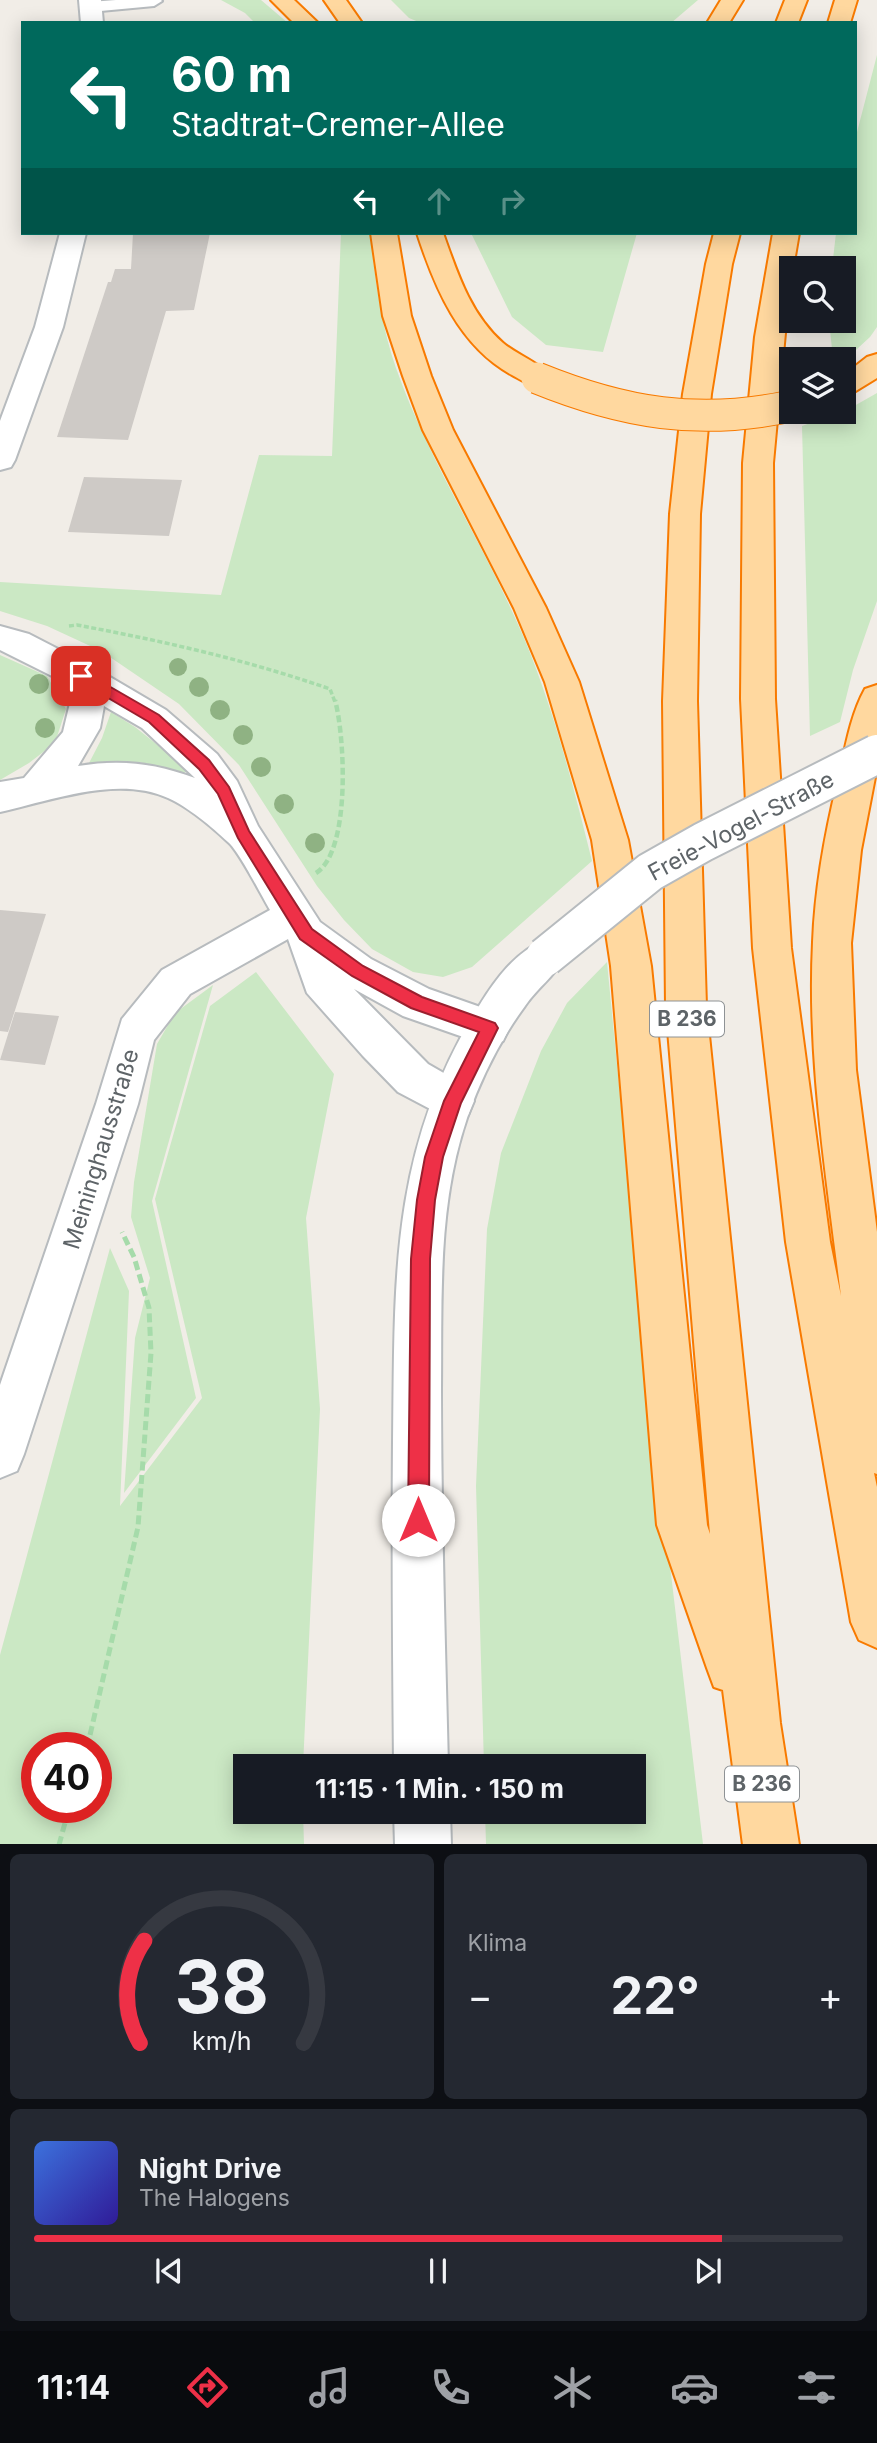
<!DOCTYPE html>
<html lang="de">
<meta charset="utf-8">
<style>
:root{--surface:#171b24;--page:#242831;--text:#f1f3f6;--muted:#9ea1a6;--line:#363941;--accent:#ee3047}
body{margin:0;font-family:Inter,sans-serif;background:var(--page);color:var(--text);height:100vh;display:flex;flex-direction:column;font-size:26px;white-space:nowrap}
*{box-sizing:border-box;margin:0}
p{font-size:23px;color:var(--muted)}
.icon{flex:none;width:38px;height:38px;fill:none;stroke:currentColor;stroke-width:2;stroke-linecap:round;stroke-linejoin:round}
.map{position:relative;height:1844px;overflow:hidden}
.drawer{display:flex;flex-direction:column;gap:10px;padding:10px;background:#0d0f14;flex:1}
.drawer>*{flex:none}
.guide{position:absolute;left:21px;top:21px;width:836px;height:214px;border-radius:0px;box-shadow:0 4px 18px #0003;background:#00695c;color:#fff;overflow:hidden}
.controls{position:absolute;left:779px;top:256px;display:grid;gap:14px}
.controls a{display:grid;place-items:center;width:77px;height:77px;border-radius:0px;background:var(--surface);box-shadow:0 4px 18px #0003;font-size:35px}
.speed{position:absolute;left:21px;top:1732px;display:flex;gap:14px;font-size:35px;font-weight:700;text-align:center}
.speed>*{display:grid;place-content:center;width:91px;height:91px;border-radius:50%;background:var(--surface);box-shadow:0 4px 18px #0003;line-height:1}
.speed .limit{border:10px solid #d22;background:#fff;color:#111}
.pin{position:absolute;display:grid;place-items:center;width:60px;height:60px;color:#fff;margin:-30px;border-radius:14px;box-shadow:0 4px 10px #0006}
.me{position:absolute;width:77px;margin:-38px;rotate:0deg;stroke-linejoin:round;filter:drop-shadow(0 0 5px #0008)}
.turn{display:flex;align-items:center;gap:24px;height:147px;padding:0 35px;font-size:32px}
.turn .icon{width:91px;height:91px;stroke-width:2.5}
.turn b{display:block;font-size:49px;line-height:60px}
.lanes{display:flex;align-items:center;height:66px;padding:0 35px;background:#0003;justify-content:center;gap:35px;direction:ltr}
.lanes .off{opacity:.35}
.big{font-size:52px;font-weight:700;line-height:1.1}
.drawer .tile{flex:1;display:flex;flex-direction:column;justify-content:center;gap:10px;min-width:0;padding:0 24px;border-radius:10px;background:var(--page)}
.drawer .dial{align-items:center;gap:0}
.dial svg{height:182px;overflow:visible;fill:none;stroke:var(--line);stroke-width:7;stroke-linecap:round;text-anchor:middle}
.dial text{fill:var(--text);stroke:none}
.song{display:flex;align-items:center;gap:21px}
.cover{width:84px;height:84px;border-radius:10px;background:linear-gradient(135deg,hsl(220 70% 55%),hsl(250 70% 35%))}
.played{height:7px;border-radius:4px;background:linear-gradient(90deg,var(--accent) 85%,var(--line) 85%)}
.keys{display:flex;justify-content:space-around;direction:ltr}
.heat{display:flex;justify-content:space-between;align-items:center;font-size:38px;direction:ltr}
.drawer .tiles{flex:1;display:grid;gap:10px;grid-template-columns:1fr 1fr}
.tile:last-child{grid-column:span 2}
.trip{position:absolute;left:233px;top:1754px;width:413px;height:70px;border-radius:0px;background:var(--surface);box-shadow:0 4px 18px #0003;font-weight:700;line-height:70px;text-align:center}
.tabs{display:flex;height:112px;justify-content:space-around;align-items:center;background:#090b0e;color:var(--muted)}
.tabs .icon{width:49px;height:49px}
.tabs .current{color:var(--accent)}
.tabs b{font-size:32px;color:var(--text)}
.map>svg:first-child{display:block}
.green{fill:#cbe8c4;fill-rule:evenodd}
.building{fill:#cecac6}
.lines{fill:none;stroke-linecap:round;stroke-linejoin:round}
.service-casing{stroke:#b7bbbe;stroke-width:4}
.minor-casing{stroke:#b7bbbe;stroke-width:4}
.tertiary-casing{stroke:#b7bbbe;stroke-width:4}
.trunk-casing{stroke:#f87a00;stroke-width:4}
.path-far2{stroke:#a6dbaa;stroke-width:3.5;stroke-dasharray:5 2.5;stroke-linecap:butt}
.path-far1{stroke:#a6dbaa;stroke-width:4.5;stroke-dasharray:7 3.5;stroke-linecap:butt}
.path{stroke:#a6dbaa;stroke-width:5;stroke-dasharray:9 4.5;stroke-linecap:butt}
.service{fill:#fff;fill-rule:evenodd}
.minor{fill:#fff;fill-rule:evenodd}
.tertiary{fill:#fff;fill-rule:evenodd}
.trunk{fill:#ffd89f;fill-rule:evenodd}
.tertiary-bridge-casing{stroke:#b7bbbe;stroke-width:42;stroke-linecap:butt}
.trunk-bridge-casing{stroke:#f87a00;stroke-width:33;stroke-linecap:butt}
.tertiary-bridge{stroke:#fff;stroke-width:38}
.trunk-bridge{stroke:#ffd89f;stroke-width:31}
.tree{fill:#8fb283}
.route{fill:#ee3047;stroke:#9b1f2e;stroke-width:2}
.labels{text-anchor:middle;stroke-width:5;stroke-linejoin:round;paint-order:stroke}
.shield{fill:#fff;stroke:#8e9295;stroke-width:2}
.shield-label{font-size:21px;font-weight:bold;fill:#5e6468}
.street-label{font-size:23px;fill:#5e6468;stroke:#fff}
</style>
<div class="map">
<svg width="877" height="1845" viewBox="0 0 877 1845">
<rect width="100%" height="100%" fill="#f1ede7"/>
<path class="green" d="M221 0H261L288 23H255L245 13Z
M391 0H698L671 23H421L409 18Z
M877 55V327L870 337 844 361 833 359 829 320H844V268H832L836 233H856V136Z
M341 233H370C375 279 381 325 396 368 429 462 485 546 524 638 554 710 573 785 592 861L472 967 443 977 413 972 372 949 344 920 317 886 239 765 179 704 101 651 47 626 0 611V582L221 595 259 455 332 456Z
M471 233H637L603 352 546 345 512 317Z
M877 393V601L853 670 840 722 810 736 802 426 847 410Z
M0 655 47 676 66 709 55 743 29 763 0 780Z
M111 712 135 727 189 770 184 773 139 762 88 765 102 738Z
M607 962 646 1363 703 1844H486L485 1811H634V1766H484L476 1486 487 1229 501 1153 541 1051 567 1003Z
M256 972 334 1074 306 1218 320 1409 303 1766H245V1811H303L304 1844H0V1655L110 1248 129 1291 120 1506 202 1398 155 1199 210 1006ZM96 1748V1808H37V1748Z
M213 985 152 1201 196 1398 124 1493 135 1338 150 1278 131 1217 134 1182 157 1044 175 1013Z"/>
<path class="building" d="M133 233H210L194 310 166 311 128 440 57 437 108 282H111L115 269H131Z
M84 477 182 480 169 536 68 532Z
M0 910 46 914 8 1032 0 1031Z
M15 1012 59 1016 45 1065 0 1060Z"/>
<g class="lines">
<defs>
<path id="service" d="M116 0H161L162 1 154 6 90 12 82 7 90 2Z"/>
<path id="minor" d="M79 0H101L103 23H81Z
M60 233H86L63 327 15 460 11 467 0 470V421L35 327Z
M0 626 29 634 93 667 166 710 217 754 237 781 258 826 320 922 371 959 429 989 503 1015 509 1028 503 1041 489 1046 403 1016 354 989 428 1064 468 1087 474 1101 468 1115 453 1121 398 1092 363 1056 307 993 288 939 190 994 154 1040 138 1104 24 1454 17 1471 0 1478V1385L96 1104 122 1019 162 970 270 910C261 895 239 851 228 842 212 827 188 807 168 798 117 775 50 801 0 812V782L24 778 63 732 70 703 66 683 0 650ZM104 706 142 728 195 778C155 763 120 759 78 766L100 728Z"/>
<path id="tertiary" d="M545 940 559 945 565 957C555 976 537 988 525 1006 500 1040 481 1078 467 1118 437 1206 442 1299 441 1390 441 1516 445 1641 448 1766H394C393 1658 392 1550 393 1442 395 1281 389 1149 479 1006 495 980 516 951 545 940Z
M394 1811H450L451 1845H395Z"/>
<path id="trunk" d="M271 0H294L318 23H294Z
M324 0H346L362 23H340Z
M721 0H743L729 23H707Z
M785 0H807L798 23H776Z
M835 0H857L850 23H828Z
M371 233H397L411 316 431 376 453 430 546 608 579 682 628 840 651 966 707 1525 710 1534 666 1006 663 701 670 514 683 394 706 264 714 233H740L732 264 711 394 700 514 697 701 706 1006 780 1723 799 1845H743L723 1690 714 1687 707 1668 657 1525 611 966 592 840 545 682 514 608 423 430 403 376 383 316Z
M417 233H443C457 272 470 314 503 343 517 355 541 363 551 378L547 384C532 388 525 382 512 375 459 346 435 288 417 233Z
M773 233H799L793 268H791L773 463 775 699 791 948 830 1242 841 1296C827 1179 807 1061 813 942 815 888 825 833 838 780 845 750 850 716 865 689L877 685V767L861 850 851 943 856 1070 877 1232V1474L874 1473 877 1487V1648L859 1640 851 1622 786 1242 753 948 741 699 743 463 755 337Z
M877 354V378L854 392 844 395V375L867 357Z"/>
</defs>
<use href="#service" class="service-casing"/>
<use href="#minor" class="minor-casing"/>
<use href="#tertiary" class="tertiary-casing"/>
<use href="#trunk" class="trunk-casing"/>
<path class="path-far2" d="M69 626 77 625C163 641 247 660 330 689L335 702"/>
<path class="path-far1" d="M316 873C351 851 345 737 335 700"/>
<path class="path" d="M87 1748 138 1527 151 1353 149 1308 134 1257 122 1232
M59 1845 69 1808"/>
<use href="#service" class="service"/>
<use href="#minor" class="minor"/>
<use href="#tertiary" class="tertiary"/>
<use href="#trunk" class="trunk"/>
<defs>
<path id="tertiary-bridge" d="M545 957 650 872 703 842 877 754"/>
<path id="trunk-bridge" d="M537 378C623 413 699 426 791 406"/>
</defs>
<use href="#tertiary-bridge" class="tertiary-bridge-casing"/>
<use href="#trunk-bridge" class="trunk-bridge-casing"/>
<use href="#tertiary-bridge" class="tertiary-bridge"/>
<use href="#trunk-bridge" class="trunk-bridge"/>
</g>
<g class="tree">
<circle cx="178" cy="667" r="9"/>
<circle cx="39" cy="684" r="10"/>
<circle cx="199" cy="687" r="10"/>
<circle cx="220" cy="710" r="10"/>
<circle cx="45" cy="728" r="10"/>
<circle cx="243" cy="735" r="10"/>
<circle cx="261" cy="767" r="10"/>
<circle cx="284" cy="804" r="10"/>
<circle cx="315" cy="843" r="10"/>
</g>
<path class="route" d="M81 670 159 715 209 760 229 787 249 831 312 929 363 966 422 997 495 1023 498 1028 461 1103 443 1157 435 1200 430 1259 429 1520 426 1528 418 1531 411 1528 408 1520 411 1259 417 1200 425 1157 444 1101 479 1032 411 1008 352 976 300 939 238 838 218 794 199 769 149 722 76 679 74 676Z"/>
<g class="labels">
<g class="shield">
<rect x="650" y="1001.5" width="74" height="35" rx="5"/>
<rect x="725" y="1766.5" width="74" height="35" rx="5"/>
</g>
<g class="shield-label">
<text x="687" y="1026">B 236</text>
<text x="762" y="1791">B 236</text>
</g>
<g class="street-label">
<text transform="translate(741 826) rotate(-28)" y="8">Freie-Vogel-Straße</text>
<text transform="translate(101 1149) rotate(-73)" y="8">Meininghausstraße</text>
</g>
</g>
</svg>
<div class="controls">
<a><svg class="icon" aria-label="search" viewBox="0 0 24 24"><circle cx="10" cy="10" r="6"/><path d="M15 15l6 6"/></svg></a>
<a><svg class="icon" aria-label="layers" viewBox="0 0 24 24"><path d="M12 4l9 5-9 5-9-5zM3 14l9 5 9-5"/></svg></a>
</div>
<div class="speed"><div class="limit">40</div></div>
<div class="pin" style="left:81px;top:676px;background:#d93025"><svg class="icon" aria-label="arrive" viewBox="0 0 24 24"><path d="M6 21V4h12l-3 4 3 4H6"/></svg></div>
<svg class="me" style="left:418px;top:1520px" viewBox="-20 -20 40 40"><circle r="19" fill="#fff"/><path d="M0-13L10 11 0 6-10 11z" fill="#ee3047"/></svg>
<div class="trip">11:15 · 1 Min. · 150 m</div>
<div class="guide">
<div class="turn"><svg class="icon" aria-label="left" viewBox="0 0 24 24"><path d="M17 20v-9H6M10 6l-5 5 5 5"/></svg><div><b>60 m</b>Stadtrat-Cremer-Allee</div></div>
<div class="lanes"><svg class="icon" aria-label="left" viewBox="0 0 24 24"><path d="M17 20v-9H6M10 6l-5 5 5 5"/></svg><svg class="icon off" aria-label="ahead" viewBox="0 0 24 24"><path d="M12 20V5M6 11l6-6 6 6"/></svg><svg class="icon off" aria-label="right" viewBox="0 0 24 24"><path d="M7 20v-9h11M14 6l5 5-5 5"/></svg></div>
</div>
</div>
<section class="drawer">
<div class="tiles">
<div class="tile dial"><svg viewBox="0 0 100 80">
<path d="M14 69A42 42 0 1 1 86 69"/>
<path d="M14 69A42 42 0 0 1 16 24" stroke="#ee3047"/>
<text x="50" y="56" font-size="32" font-weight="700">38</text>
<text x="50" y="72" font-size="11">km/h</text>
</svg></div>
<div class="tile"><p>Klima</p>
<div class="heat"><a>−</a><b class="big">22°</b><a>+</a></div>
</div>
<div class="tile">
<div class="song"><i class="cover"></i><div><b>Night Drive</b><p>The Halogens</p></div></div>
<div class="played"></div>
<div class="keys"><svg class="icon" aria-label="previous" viewBox="0 0 24 24"><path d="M18 5L8 12l10 7zM5 5v14"/></svg><svg class="icon" aria-label="pause" viewBox="0 0 24 24"><path d="M8 5v14M16 5v14"/></svg><svg class="icon" aria-label="next" viewBox="0 0 24 24"><path d="M6 5l10 7-10 7zM19 5v14"/></svg></div>
</div>
</div>
</section>
<nav class="tabs">
<b>11:14</b>
<svg class="icon current" aria-label="directions" viewBox="0 0 24 24"><path d="M12 3l9 9-9 9-9-9zM9 14v-3h6M13 9l2 2-2 2"/></svg>
<svg class="icon" aria-label="music" viewBox="0 0 24 24"><path d="M9 18V5l10-2v13"/><circle cx="6" cy="18" r="3"/><circle cx="16" cy="16" r="3"/></svg>
<svg class="icon" aria-label="phone" viewBox="0 0 24 24"><path d="M5 4h4l2 5-3 2q2 4 5 5l2-3 5 2v4C11 20 4 13 5 4z"/></svg>
<svg class="icon" aria-label="climate" viewBox="0 0 24 24"><path d="M12 3v18M4 7l16 10M4 17L20 7"/></svg>
<svg class="icon" aria-label="car" viewBox="0 0 24 24"><path d="M5 17H2v-5l4-1 3-4h7l3 4 3 1v5h-3M9 17h6M6 11h13"/><circle cx="7" cy="17" r="2"/><circle cx="17" cy="17" r="2"/></svg>
<svg class="icon" aria-label="filters" viewBox="0 0 24 24"><path d="M4 7h16M4 17h16"/><circle cx="9" cy="7" r="2"/><circle cx="15" cy="17" r="2"/></svg>
</nav>
